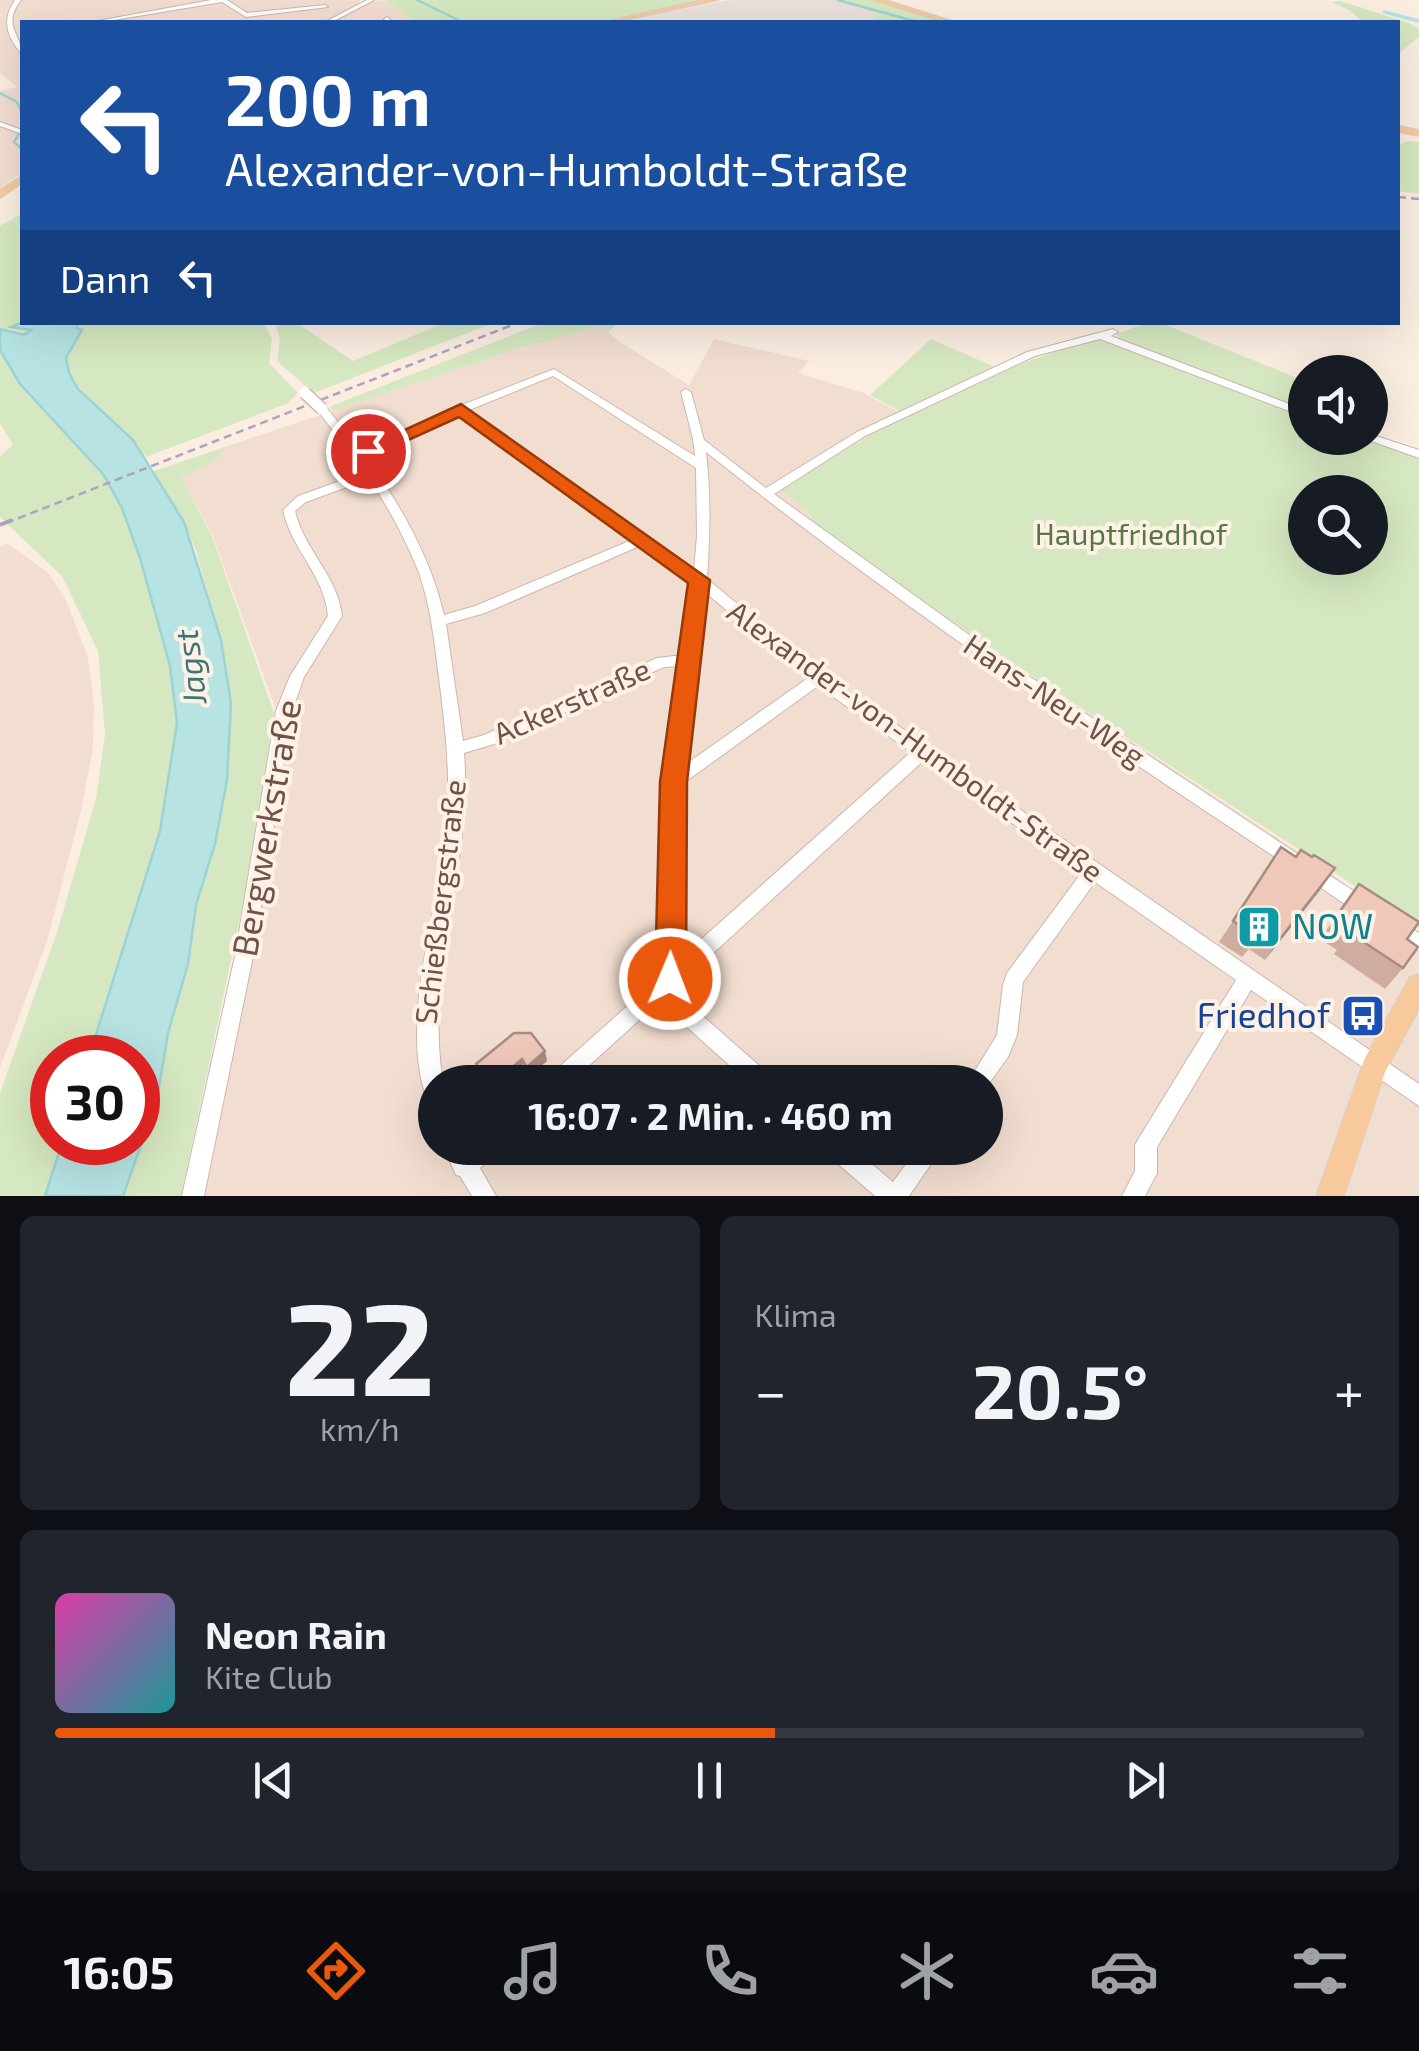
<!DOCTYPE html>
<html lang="de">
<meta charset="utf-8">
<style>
:root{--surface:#171b24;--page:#20242c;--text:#f1f3f6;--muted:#9ea1a6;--line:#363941;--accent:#ea580c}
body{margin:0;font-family:"Exo 2",sans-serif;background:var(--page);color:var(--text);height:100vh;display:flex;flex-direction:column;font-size:38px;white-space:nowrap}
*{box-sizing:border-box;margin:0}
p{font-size:32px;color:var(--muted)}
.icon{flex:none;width:55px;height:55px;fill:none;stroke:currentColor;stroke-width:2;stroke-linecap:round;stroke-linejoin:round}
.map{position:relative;height:1196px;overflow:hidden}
.drawer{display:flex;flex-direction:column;gap:20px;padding:20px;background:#0d0f14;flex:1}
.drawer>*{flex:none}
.top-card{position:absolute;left:20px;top:20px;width:1380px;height:305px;border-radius:0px;box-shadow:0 10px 40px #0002;background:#1a4fa0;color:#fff;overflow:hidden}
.buttons{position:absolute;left:1288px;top:355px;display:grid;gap:20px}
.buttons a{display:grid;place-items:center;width:100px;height:100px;border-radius:50%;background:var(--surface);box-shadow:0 10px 40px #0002;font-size:50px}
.speed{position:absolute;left:30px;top:1035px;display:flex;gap:20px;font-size:50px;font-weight:700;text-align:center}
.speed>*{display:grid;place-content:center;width:130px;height:130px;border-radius:50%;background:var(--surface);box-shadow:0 10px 40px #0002;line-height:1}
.speed .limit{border:15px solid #d22;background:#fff;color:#111}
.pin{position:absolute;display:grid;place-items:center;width:85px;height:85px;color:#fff;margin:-42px;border:5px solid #fff;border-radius:50%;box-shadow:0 2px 10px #0007}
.me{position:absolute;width:110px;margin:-55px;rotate:1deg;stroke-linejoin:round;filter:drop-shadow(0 0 8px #0008)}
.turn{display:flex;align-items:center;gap:35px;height:210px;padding:0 40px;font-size:45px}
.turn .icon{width:130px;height:130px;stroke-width:2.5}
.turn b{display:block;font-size:70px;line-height:85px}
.then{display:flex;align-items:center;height:95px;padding:0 40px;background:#0003;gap:20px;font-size:38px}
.big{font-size:75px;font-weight:700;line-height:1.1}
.drawer .widget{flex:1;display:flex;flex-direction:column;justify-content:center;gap:15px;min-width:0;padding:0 35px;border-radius:15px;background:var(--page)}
.drawer .dial{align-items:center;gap:0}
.dial b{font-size:130px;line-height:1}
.song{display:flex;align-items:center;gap:30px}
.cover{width:120px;height:120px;border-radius:15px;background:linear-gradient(135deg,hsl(320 70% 55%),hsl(180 70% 35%))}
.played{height:10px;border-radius:5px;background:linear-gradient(90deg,var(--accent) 55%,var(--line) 55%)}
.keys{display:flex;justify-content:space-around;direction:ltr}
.heat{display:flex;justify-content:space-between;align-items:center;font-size:55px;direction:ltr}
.drawer .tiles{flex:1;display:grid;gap:20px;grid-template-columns:1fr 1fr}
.widget:last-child{grid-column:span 2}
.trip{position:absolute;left:418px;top:1065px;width:585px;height:100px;border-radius:50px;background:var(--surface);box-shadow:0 10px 40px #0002;font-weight:700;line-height:100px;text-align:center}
.tab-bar{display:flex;height:160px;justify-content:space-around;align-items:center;background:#090b0e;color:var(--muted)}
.tab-bar .icon{width:70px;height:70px}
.tab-bar .active{color:var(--accent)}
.tab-bar b{font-size:45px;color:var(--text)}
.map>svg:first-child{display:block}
.residential{fill:#f2ded0;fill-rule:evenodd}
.industrial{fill:#eae1dc}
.green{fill:#d6e8c1;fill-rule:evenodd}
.water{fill:#b7e3e3;stroke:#9ed3d5;stroke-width:2.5}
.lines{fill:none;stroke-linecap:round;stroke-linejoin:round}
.stream{stroke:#9ed3d5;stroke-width:2.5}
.canal{fill:#b7e3e3;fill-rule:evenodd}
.minor-casing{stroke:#ceb6ac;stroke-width:2}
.major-casing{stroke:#d7cfcc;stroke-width:2}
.minor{fill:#fff;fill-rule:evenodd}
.major{fill:#f8ca9b;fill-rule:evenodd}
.rail-far1{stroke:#afa1c3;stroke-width:2.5;stroke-dasharray:8 5;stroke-linecap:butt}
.rail{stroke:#afa1c3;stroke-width:4;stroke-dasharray:16 10;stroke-linecap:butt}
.minor-bridge-casing{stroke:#ceb6ac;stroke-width:14;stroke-linecap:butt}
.minor-bridge{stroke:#fff;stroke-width:11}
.wall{fill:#ceaca0}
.shaded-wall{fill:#a78c82}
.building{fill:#efc8ba;stroke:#a78c82;stroke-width:2.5}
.route{fill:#ea580c;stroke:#983908;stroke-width:2.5}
.labels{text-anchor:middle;stroke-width:8;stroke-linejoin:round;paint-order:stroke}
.park-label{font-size:30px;fill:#587742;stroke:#fef2e7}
.street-label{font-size:30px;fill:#715249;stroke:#fef2e7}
.water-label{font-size:32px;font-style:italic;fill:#3e7576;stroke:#fef2e7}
.near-street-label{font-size:35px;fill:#715249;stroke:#fef2e7}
.near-culture-label{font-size:35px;fill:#0d838f;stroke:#fef2e7;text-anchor:start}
.near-transit-label{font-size:35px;fill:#164399;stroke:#fef2e7;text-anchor:end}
</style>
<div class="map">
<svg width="1419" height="1196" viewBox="0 0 1419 1196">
<rect width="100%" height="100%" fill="#fbeee1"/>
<path class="residential" d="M0 0H360L359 3 385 0 415 22H22V173L0 188V91L17 87 0 73Z
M601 326 620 342 689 385 714 339 809 361 798 373 864 393 906 416 808 520 1022 669 1335 876 1419 950V1196H196L277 713 214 539 182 477 214 462 228 446 511 351ZM435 1082H985V1148H435Z
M7 543 48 573 66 600 88 657 94 704 93 749 81 811 47 941 0 1068V547Z"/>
<path class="industrial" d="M729 0H837L917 22H616Z"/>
<path class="green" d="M385 0H707L595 22H415Z
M833 0H874L946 22 876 20 872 17 876 13Z
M1340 1 1409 23 1419 29V37L1398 54V22H1363L1351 11 1331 2Z
M1407 141 1419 142V194L1398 191V145Z
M22 214 23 322 14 327 33 330 24 335 0 329V226Z
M545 322 619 323 608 332 601 326 511 351 333 411 329 407Z
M78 323H264L272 339 269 363 298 393 288 403 146 457C134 442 122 429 108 416 83 390 46 369 82 333Z
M286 323H297L353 361 444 323H493L314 393 277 361 280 338 276 326Z
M1146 323H1161L1305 381V405L1300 410 1120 340 1117 334Z
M1100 338 1305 415V438H1368L1419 455V928L1022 669 807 520 812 516 781 489C880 426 987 369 1100 338ZM1305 492H1370V558H1305Z
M931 339 997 368 901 412 870 395Z
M0 350 29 396 103 474 122 508 140 558 170 666 177 723 160 831 89 1057 52 1058V1142L62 1143 45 1196H0V1093L57 932 96 799 105 734 98 651 62 576 0 517V456L13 445 0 423Z
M228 446 214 462 182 477 213 539 274 713 250 870 181 1196H123L157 1100 168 1033 188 964 196 905 215 844 227 780 231 703 221 640 195 548 184 522 151 472Z"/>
<path class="water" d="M23 322 78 323 77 328 82 330 66 358 69 373 78 389 133 440 184 522 221 640 231 703 227 780 215 844 196 905 188 964 168 1033 157 1100 123 1196H45L62 1143 138 1142V1058L89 1057 160 831 177 723 170 666 140 558 122 508 103 474 20 384 0 350V329L24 335 31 330 11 327Z"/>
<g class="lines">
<path class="stream" d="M417 0 462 22
M838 0 918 22
M0 93 17 102 22 113
M22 129 14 142 22 149"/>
<path class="canal" d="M1384 10 1419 19V23L1382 13Z"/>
<defs>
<path id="minor" d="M15 0H21C2 26 20 31 22 54 7 38 1 20 15 0Z
M211 0H227L247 13 325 5 328 7 246 17 222 2 102 22H92Z
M367 0H374L332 22H325Z
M387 17 393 22H387L384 19Z
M0 122 22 130V134L0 126Z
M1113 329 1118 332 1111 336 1305 410V417L1100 339 1035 356 865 436 774 494 997 655 1299 855 1302 860 1299 865 1293 867 1287 865C1088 734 892 600 706 452 711 494 710 536 707 579L823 674 1419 1084V1106L1251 990 1157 1147V1173L1145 1196H1122L1135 1171V1145L1139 1138 1236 980 1095 882 1023 982 1017 1035 1008 1057 985 1089V1082H968L997 1035 1003 985 1007 973 1082 872 923 761 673 990 770 1075 773 1082H748L659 1002 571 1082H547L550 1075 661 976 663 805 670 732 681 666 664 667 494 744 464 753C473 865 424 971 443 1082H435V1104L428 1101C400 1034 433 922 444 852 453 791 446 731 438 670 434 637 430 605 419 573 406 540 389 508 369 479L306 502 295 511C304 550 338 576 342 616L304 677 292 711 253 956 204 1196H182L235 956 276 711 290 676 328 616C325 576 291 549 283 510L298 496 365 472 318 411V407H326L362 452 457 407 554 369 695 456 693 439 681 392 686 389 691 392 704 440 766 488 857 432 1027 352ZM553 376 696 468 697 536 694 570 469 410ZM460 414 634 539 475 606 444 615C431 558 401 506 367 458ZM642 545 693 582 683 655 657 658 484 735 463 741 446 624 485 613ZM706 593 808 678 682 767ZM818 686 911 752 679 959 681 785Z
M1370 434 1419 450V458L1366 439 1365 438H1370Z
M1311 864 1370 901 1373 907 1370 913 1364 915 1358 913 1305 877 1302 872 1305 867Z
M1394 919 1419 933V951L1388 933 1385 927 1388 921Z
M444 1148H496L494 1156 480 1168 496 1196H472L460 1176 456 1175Z
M826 1148H853L893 1182 918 1148H942L909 1196H875L829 1156Z"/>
<path id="major" d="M703 0H718L615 22H602Z
M873 0H885L955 22H945Z
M1398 126 1419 130V136L1398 132Z
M22 176V183L0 198V190Z
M1419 974V1009L1385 1072 1344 1196H1316L1365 1058 1410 977Z"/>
</defs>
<use href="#minor" class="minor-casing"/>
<use href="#major" class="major-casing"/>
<use href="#minor" class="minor"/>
<use href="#major" class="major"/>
<path class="rail-far1" d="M1398 197 1419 199
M6 523 520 322"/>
<path class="rail" d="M0 525 12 520"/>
<defs>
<path id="minor-bridge" d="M305 393 322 409"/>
</defs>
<use href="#minor-bridge" class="minor-bridge-casing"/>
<use href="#minor-bridge" class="minor-bridge"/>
</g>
<path class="wall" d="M1359 884 1407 939 1403 968 1385 989 1334 954 1337 950 1320 939Z
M1320 890 1265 960 1249 949 1242 957 1219 942 1233 921Z
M545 1051 547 1061 530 1076 524 1069 508 1082H486L480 1074 476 1064Z"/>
<path class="shaded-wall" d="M1335 868 1320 890 1265 960 1280 939Z
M545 1051 547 1061 530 1076 527 1067Z
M522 1059 524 1069 508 1082H494Z"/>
<path class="building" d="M1281 847 1296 857 1301 850 1312 857 1314 855 1335 868 1280 939 1263 927 1256 936 1233 921Z
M1359 884 1419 922 1407 939 1418 947 1403 968 1350 933 1353 929 1336 917Z
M514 1033H531L545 1051 527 1067 522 1059 494 1082H489L476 1064Z"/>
<path class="route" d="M461 404 710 580 687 782 686 979 682 990 670 994 659 990 655 979 660 782 688 583 459 417 375 455 368 457 359 451Z"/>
<defs>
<symbol id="building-square" viewBox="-11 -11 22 22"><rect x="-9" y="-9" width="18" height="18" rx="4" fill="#0f9aa8" stroke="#fef2e7"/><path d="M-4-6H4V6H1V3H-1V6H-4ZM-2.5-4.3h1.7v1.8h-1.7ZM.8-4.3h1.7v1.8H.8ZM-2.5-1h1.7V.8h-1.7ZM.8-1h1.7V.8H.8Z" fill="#fff"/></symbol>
<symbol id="bus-square" viewBox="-11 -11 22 22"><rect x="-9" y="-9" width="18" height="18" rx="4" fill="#1a4fb4" stroke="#fef2e7"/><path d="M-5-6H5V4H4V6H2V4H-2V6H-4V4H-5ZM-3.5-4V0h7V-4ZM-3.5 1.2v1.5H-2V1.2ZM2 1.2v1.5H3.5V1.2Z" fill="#fff"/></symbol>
</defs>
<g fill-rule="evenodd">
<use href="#building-square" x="1234" y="902" width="50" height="50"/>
<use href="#bus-square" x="1338" y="991" width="50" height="50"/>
</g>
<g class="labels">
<g class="park-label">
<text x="1131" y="545">Hauptfriedhof</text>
</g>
<g class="street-label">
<text transform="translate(1054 701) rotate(34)" y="10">Hans-Neu-Weg</text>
<text transform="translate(572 702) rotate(-24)" y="10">Ackerstraße</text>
<text transform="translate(915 742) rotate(36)" y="10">Alexander-von-Humboldt-Straße</text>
<text transform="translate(441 902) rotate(-83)" y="10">Schießbergstraße</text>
</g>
<g class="water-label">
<text transform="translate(191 667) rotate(-97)" y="11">Jagst</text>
</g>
<g class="near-street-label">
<text transform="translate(267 828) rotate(-80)" y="12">Bergwerkstraße</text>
</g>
<g class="near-culture-label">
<text x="1292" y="939">NOW</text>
</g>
<g class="near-transit-label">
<text x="1330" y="1028">Friedhof</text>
</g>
</g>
</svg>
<div class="buttons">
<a><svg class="icon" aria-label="sound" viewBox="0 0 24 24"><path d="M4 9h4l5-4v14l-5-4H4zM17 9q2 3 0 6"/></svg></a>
<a><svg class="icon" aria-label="search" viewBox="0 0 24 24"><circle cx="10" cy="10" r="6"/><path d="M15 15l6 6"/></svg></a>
</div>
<div class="speed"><div class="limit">30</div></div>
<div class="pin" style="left:368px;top:451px;background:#d93025"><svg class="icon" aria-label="arrive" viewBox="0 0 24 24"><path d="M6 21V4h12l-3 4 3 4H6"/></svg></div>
<svg class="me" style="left:670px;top:979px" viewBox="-20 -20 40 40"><circle r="17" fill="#ea580c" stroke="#fff" stroke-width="3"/><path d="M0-11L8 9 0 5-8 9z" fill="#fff"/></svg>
<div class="trip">16:07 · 2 Min. · 460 m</div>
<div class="top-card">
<div class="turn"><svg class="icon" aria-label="left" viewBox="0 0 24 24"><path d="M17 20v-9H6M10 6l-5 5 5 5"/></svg><div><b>200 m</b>Alexander-von-Humboldt-Straße</div></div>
<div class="then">Dann<svg class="icon" aria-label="left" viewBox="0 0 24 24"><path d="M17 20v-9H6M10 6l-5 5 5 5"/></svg></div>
</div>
</div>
<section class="drawer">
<div class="tiles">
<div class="widget dial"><b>22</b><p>km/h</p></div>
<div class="widget"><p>Klima</p>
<div class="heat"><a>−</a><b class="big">20.5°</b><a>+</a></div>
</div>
<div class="widget">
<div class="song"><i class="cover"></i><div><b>Neon Rain</b><p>Kite Club</p></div></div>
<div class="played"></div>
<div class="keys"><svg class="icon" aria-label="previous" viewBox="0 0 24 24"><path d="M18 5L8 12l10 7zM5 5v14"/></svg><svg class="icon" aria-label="pause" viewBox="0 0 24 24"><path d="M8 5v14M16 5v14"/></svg><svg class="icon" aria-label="next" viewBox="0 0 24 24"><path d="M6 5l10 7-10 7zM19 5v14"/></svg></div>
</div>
</div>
</section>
<nav class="tab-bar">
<b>16:05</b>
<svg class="icon active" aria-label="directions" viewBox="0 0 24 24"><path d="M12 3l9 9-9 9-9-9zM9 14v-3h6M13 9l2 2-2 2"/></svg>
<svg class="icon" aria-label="music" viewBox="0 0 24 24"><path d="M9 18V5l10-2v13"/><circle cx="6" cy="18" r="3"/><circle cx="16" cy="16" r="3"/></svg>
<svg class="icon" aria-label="phone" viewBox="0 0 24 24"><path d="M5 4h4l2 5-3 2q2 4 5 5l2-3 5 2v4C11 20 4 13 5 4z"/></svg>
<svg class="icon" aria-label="climate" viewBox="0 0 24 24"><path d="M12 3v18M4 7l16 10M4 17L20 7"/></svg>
<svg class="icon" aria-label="car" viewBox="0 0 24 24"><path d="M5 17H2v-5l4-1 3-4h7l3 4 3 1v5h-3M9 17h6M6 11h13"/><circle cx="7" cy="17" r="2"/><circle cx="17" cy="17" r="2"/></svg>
<svg class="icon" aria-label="filters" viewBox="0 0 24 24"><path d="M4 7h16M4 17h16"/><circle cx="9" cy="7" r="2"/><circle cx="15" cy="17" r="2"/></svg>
</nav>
